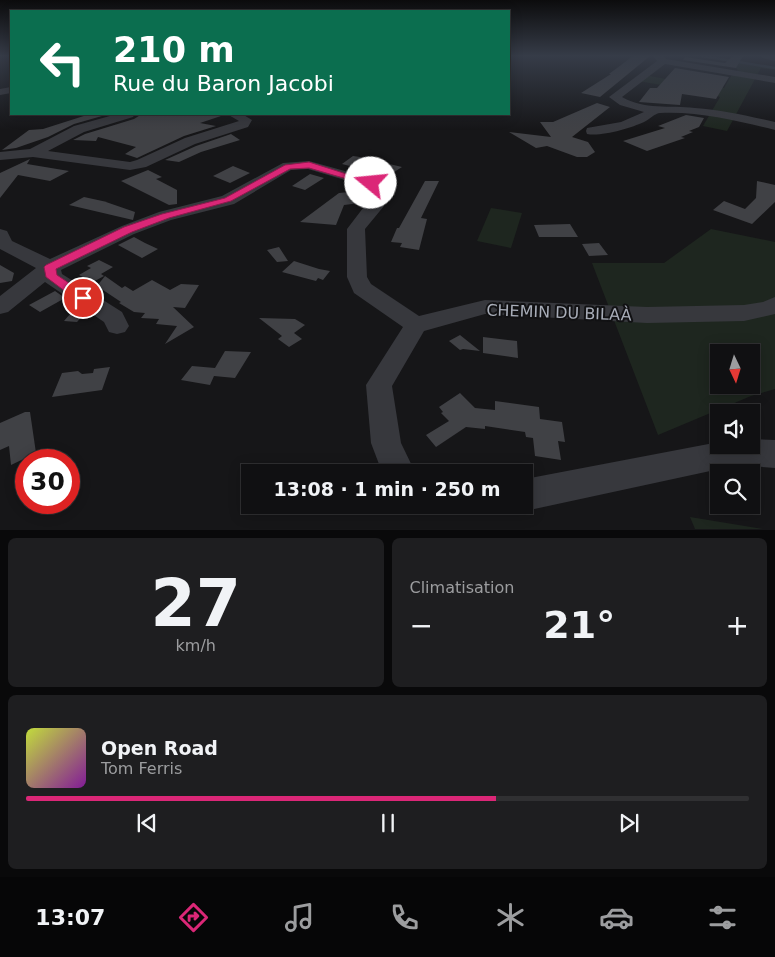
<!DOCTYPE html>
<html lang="fr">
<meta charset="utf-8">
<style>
:root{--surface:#101012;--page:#1e1e20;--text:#f1f3f6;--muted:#9c9d9f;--line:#303032;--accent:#db2777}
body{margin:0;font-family:"DejaVu Sans",sans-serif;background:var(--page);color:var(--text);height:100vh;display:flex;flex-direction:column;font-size:19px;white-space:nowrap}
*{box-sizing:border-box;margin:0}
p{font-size:16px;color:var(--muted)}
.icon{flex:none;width:28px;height:28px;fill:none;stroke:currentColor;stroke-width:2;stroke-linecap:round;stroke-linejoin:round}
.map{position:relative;height:530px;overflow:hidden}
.sheet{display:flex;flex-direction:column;gap:8px;padding:8px;background:#09090a;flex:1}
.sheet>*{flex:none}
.banner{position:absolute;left:10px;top:10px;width:500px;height:105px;border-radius:0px;box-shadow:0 2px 12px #0003,0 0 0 1px var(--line);background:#0b6e4f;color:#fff;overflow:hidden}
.needle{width:32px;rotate:176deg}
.tools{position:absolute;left:710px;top:344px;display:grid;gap:10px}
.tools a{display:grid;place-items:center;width:50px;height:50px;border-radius:0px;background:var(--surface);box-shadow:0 2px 12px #0003,0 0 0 1px var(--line);font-size:25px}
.speed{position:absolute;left:15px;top:449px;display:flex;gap:10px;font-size:25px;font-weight:700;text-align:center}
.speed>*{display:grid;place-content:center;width:65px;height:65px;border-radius:50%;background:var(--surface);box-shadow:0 2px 12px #0003,0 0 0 1px var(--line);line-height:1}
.speed .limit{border:8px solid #d22;background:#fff;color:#111}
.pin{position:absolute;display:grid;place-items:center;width:42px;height:42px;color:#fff;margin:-21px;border:2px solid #fff;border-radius:50%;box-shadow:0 1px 5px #0007}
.me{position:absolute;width:55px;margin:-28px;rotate:287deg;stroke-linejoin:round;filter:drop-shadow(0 0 4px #0008)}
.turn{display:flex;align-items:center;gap:18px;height:105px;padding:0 20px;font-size:22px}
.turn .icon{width:65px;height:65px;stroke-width:2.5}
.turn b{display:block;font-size:35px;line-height:42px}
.big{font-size:38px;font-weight:800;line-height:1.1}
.sheet .card{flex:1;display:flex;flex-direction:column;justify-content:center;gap:8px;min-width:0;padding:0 18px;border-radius:8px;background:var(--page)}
.sheet .dial{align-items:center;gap:0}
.dial b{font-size:65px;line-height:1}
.song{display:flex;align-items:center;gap:15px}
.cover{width:60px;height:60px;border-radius:8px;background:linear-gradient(135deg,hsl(70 70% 55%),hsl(290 70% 35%))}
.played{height:5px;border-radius:2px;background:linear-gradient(90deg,var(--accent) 65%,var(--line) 65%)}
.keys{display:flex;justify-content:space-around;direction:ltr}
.heat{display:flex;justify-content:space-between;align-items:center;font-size:28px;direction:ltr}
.sheet .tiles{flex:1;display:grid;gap:8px;grid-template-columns:1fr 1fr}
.card:last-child{grid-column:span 2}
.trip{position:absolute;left:241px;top:464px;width:292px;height:50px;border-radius:0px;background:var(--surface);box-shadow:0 2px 12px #0003,0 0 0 1px var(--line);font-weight:800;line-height:50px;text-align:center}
.menu{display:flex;height:80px;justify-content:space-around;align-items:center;background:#060607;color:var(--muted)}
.menu .icon{width:35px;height:35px}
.menu .active{color:var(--accent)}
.menu b{font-size:22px;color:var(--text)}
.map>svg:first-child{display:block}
.green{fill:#1e261f;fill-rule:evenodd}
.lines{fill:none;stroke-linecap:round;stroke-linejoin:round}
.stream{stroke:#2c353c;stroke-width:2.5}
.building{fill:#404145}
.minor{fill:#37383d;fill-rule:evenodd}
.route{fill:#db2777;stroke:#8e194d}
.labels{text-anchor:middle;stroke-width:4;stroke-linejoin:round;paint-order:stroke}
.street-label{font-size:16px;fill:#a8adb8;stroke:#111113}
</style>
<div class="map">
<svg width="775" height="530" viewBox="0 0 775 530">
<rect width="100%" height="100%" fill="#161618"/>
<path class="green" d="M693 56 775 68V70L761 68 727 131 703 126 720 97 713 94 638 81 645 75 713 88H724L733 73 738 70 736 68 738 63Z
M491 208 522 213 511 248 477 241Z
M711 229 775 242V389L751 396 658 435 592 263H664ZM719 352H751V385H719Z
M690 517 763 529H764H695Z"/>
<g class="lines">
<path class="stream" d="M702 56 775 68"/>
</g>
<path class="building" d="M633 56H650L600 97 581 93 611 74H609Z
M733 56H743L736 68 683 60 685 57 725 63Z
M675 68 729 77 716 99 682 94 680 105 639 102 650 88H657Z
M597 103 610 107 572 137 588 142 595 152 587 157H577L547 146 536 148 509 132 551 137 540 122H553Z
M90 114H109L74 124 48 137 16 148 2 150 29 130 43 129Z
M142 114H221V116L200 123 216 126 184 136 137 158 125 154 136 147 98 137 96 141 73 140 85 134 134 119Z
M686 115 704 118 699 127 689 131 693 132 681 137 685 138 647 151 623 141 665 128 658 126Z
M231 134 240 140 201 152 179 162 165 160 196 146Z
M353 156 360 157 402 167 388 176 342 164Z
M30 159 27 164 69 171 50 181 18 175 0 198V173Z
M233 166 250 173 230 183 213 176Z
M148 170 162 177 156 179 177 190V204L169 205 121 181Z
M310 174 324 178 305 190 292 186Z
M425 181H439L421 218 427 219 419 250 400 247 402 243 391 242 397 228H399Z
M757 181 775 185V202L752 224 713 210 724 201 745 209 756 198Z
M349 192 357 193 360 203 344 205 336 225 300 222 339 193Z
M84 197 107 202H106L135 212 133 220 69 205Z
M570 224 578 237H539L534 225Z
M134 237 145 243 158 249 142 258 118 245Z
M599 243 608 255 589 256 582 244Z
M279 247 288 261 277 262 267 250Z
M99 260 113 267 101 274 104 276 93 282 79 275 91 268 87 266Z
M294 261 319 269 330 271 323 280 318 278 316 281 282 272Z
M0 265 14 273 12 281 0 283Z
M105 276 122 288 125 286 133 291 152 280 170 290 181 284 199 285 185 308 173 307 194 327 165 344 177 326 156 324 159 319 141 318 145 313 134 312 119 303 121 302 97 286Z
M55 291 65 298 40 312 29 305Z
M77 306 86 312 77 322 64 321Z
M259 318 295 319 305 325 294 333 302 339 289 347 278 339 282 336Z
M460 335 480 351 463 349 460 350 449 341Z
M483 337 517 341 518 358 483 353Z
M225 351 251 352 235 378 214 376 210 385 181 380 192 366 215 368Z
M110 367 102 390 52 397 62 373 78 371 82 374 93 373 94 369Z
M460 393 475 408 495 410V401L539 407 540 419 562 422 565 442 558 441 561 460 535 456 533 438 526 437 525 432 485 426V429L466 427 436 447 426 435 449 421 441 413 443 412 439 407Z
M25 412H30L36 453 11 465 9 446 0 450V423Z"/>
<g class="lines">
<path class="minor" d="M653 56H663L666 59 775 77V83L665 64 622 97C644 110 670 105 695 108 722 110 748 116 775 122V130C738 121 699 111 660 113 655 113 649 120 644 122 631 128 601 137 587 134L586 131 587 128 621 122 644 112 620 105 609 97 657 61Z
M762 56H775V61L763 58Z
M11 87V93L0 95V89Z
M117 114H135L133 117 84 132 48 151 130 162 137 160 185 138 239 121 227 114H242L252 120 248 127 195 144 146 167 130 170 33 157 0 160V152L30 149 74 126Z
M309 161 377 180 383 184 389 195 384 206 365 229 367 277 371 284 419 316 485 300 647 307 744 305 763 302 775 297V314L744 321 647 323 485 314 424 331 392 386 401 443 415 472H382L371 443 366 385 403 327 354 293 347 277V229L373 195 370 190 365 186 308 169 291 170 234 204 171 220 134 234 61 270 62 274 122 312 129 326 125 332 117 334 109 332 104 322 45 282 8 312 0 314V296L36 268 0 249V229L7 231 12 241 50 259 122 226 159 212 222 196 283 163Z
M751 439 775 440V468L738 465 525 511 513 505H525V479L719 442V445H751Z"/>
</g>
<linearGradient id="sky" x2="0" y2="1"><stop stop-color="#0c0c0d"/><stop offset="0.43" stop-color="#363c48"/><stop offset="1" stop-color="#363c48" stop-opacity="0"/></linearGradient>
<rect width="775" height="130" fill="url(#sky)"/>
<path class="route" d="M309 162 375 183 371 186 309 168 290 169 231 201 169 218 132 232 56 269 57 275 87 295 89 298 87 301H78L46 277 44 267 46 265 124 227 162 214 225 198 285 165Z"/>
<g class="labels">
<g class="street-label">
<text transform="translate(559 312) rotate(2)" y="6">CHEMIN DU BILAÀ</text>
</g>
</g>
</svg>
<div class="tools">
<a><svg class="needle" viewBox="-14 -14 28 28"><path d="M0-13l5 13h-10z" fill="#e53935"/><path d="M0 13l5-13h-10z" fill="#9c9d9f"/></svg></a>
<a><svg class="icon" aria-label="sound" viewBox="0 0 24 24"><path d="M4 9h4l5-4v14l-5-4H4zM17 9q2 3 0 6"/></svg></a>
<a><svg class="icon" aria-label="search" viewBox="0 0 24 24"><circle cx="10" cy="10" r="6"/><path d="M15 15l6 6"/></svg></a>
</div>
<div class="speed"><div class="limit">30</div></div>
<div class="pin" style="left:83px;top:298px;background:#d93025"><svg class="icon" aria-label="arrive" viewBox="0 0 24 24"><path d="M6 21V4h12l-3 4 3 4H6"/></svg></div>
<svg class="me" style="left:371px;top:183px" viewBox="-20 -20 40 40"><circle r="19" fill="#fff"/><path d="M0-13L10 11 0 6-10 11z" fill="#db2777"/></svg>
<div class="trip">13:08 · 1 min · 250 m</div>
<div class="banner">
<div class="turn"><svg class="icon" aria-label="left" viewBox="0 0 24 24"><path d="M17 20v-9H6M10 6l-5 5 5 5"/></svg><div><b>210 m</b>Rue du Baron Jacobi</div></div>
</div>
</div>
<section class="sheet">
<div class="tiles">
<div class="card dial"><b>27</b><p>km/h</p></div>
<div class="card"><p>Climatisation</p>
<div class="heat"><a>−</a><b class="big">21°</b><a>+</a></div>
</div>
<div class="card">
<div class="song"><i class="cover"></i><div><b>Open Road</b><p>Tom Ferris</p></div></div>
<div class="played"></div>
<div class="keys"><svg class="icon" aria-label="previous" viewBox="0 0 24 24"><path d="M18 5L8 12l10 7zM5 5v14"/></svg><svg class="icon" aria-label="pause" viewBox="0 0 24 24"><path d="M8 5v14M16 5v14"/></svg><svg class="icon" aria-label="next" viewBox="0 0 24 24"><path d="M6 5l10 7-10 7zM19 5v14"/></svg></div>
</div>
</div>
</section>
<nav class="menu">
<b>13:07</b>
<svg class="icon active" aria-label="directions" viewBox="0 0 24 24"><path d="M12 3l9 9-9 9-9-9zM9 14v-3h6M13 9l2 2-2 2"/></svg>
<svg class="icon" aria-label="music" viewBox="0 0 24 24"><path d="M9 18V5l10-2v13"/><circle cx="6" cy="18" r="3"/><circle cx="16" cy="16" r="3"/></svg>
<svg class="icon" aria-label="phone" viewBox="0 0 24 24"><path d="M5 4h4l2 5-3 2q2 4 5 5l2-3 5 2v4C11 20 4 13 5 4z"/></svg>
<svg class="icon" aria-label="climate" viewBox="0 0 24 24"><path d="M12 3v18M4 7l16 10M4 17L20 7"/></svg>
<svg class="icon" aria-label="car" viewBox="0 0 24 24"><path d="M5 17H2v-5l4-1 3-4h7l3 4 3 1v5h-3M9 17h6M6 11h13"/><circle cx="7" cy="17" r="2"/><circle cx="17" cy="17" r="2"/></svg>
<svg class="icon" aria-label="filters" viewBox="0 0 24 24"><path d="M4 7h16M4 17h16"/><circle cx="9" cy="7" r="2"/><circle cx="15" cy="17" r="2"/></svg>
</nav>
